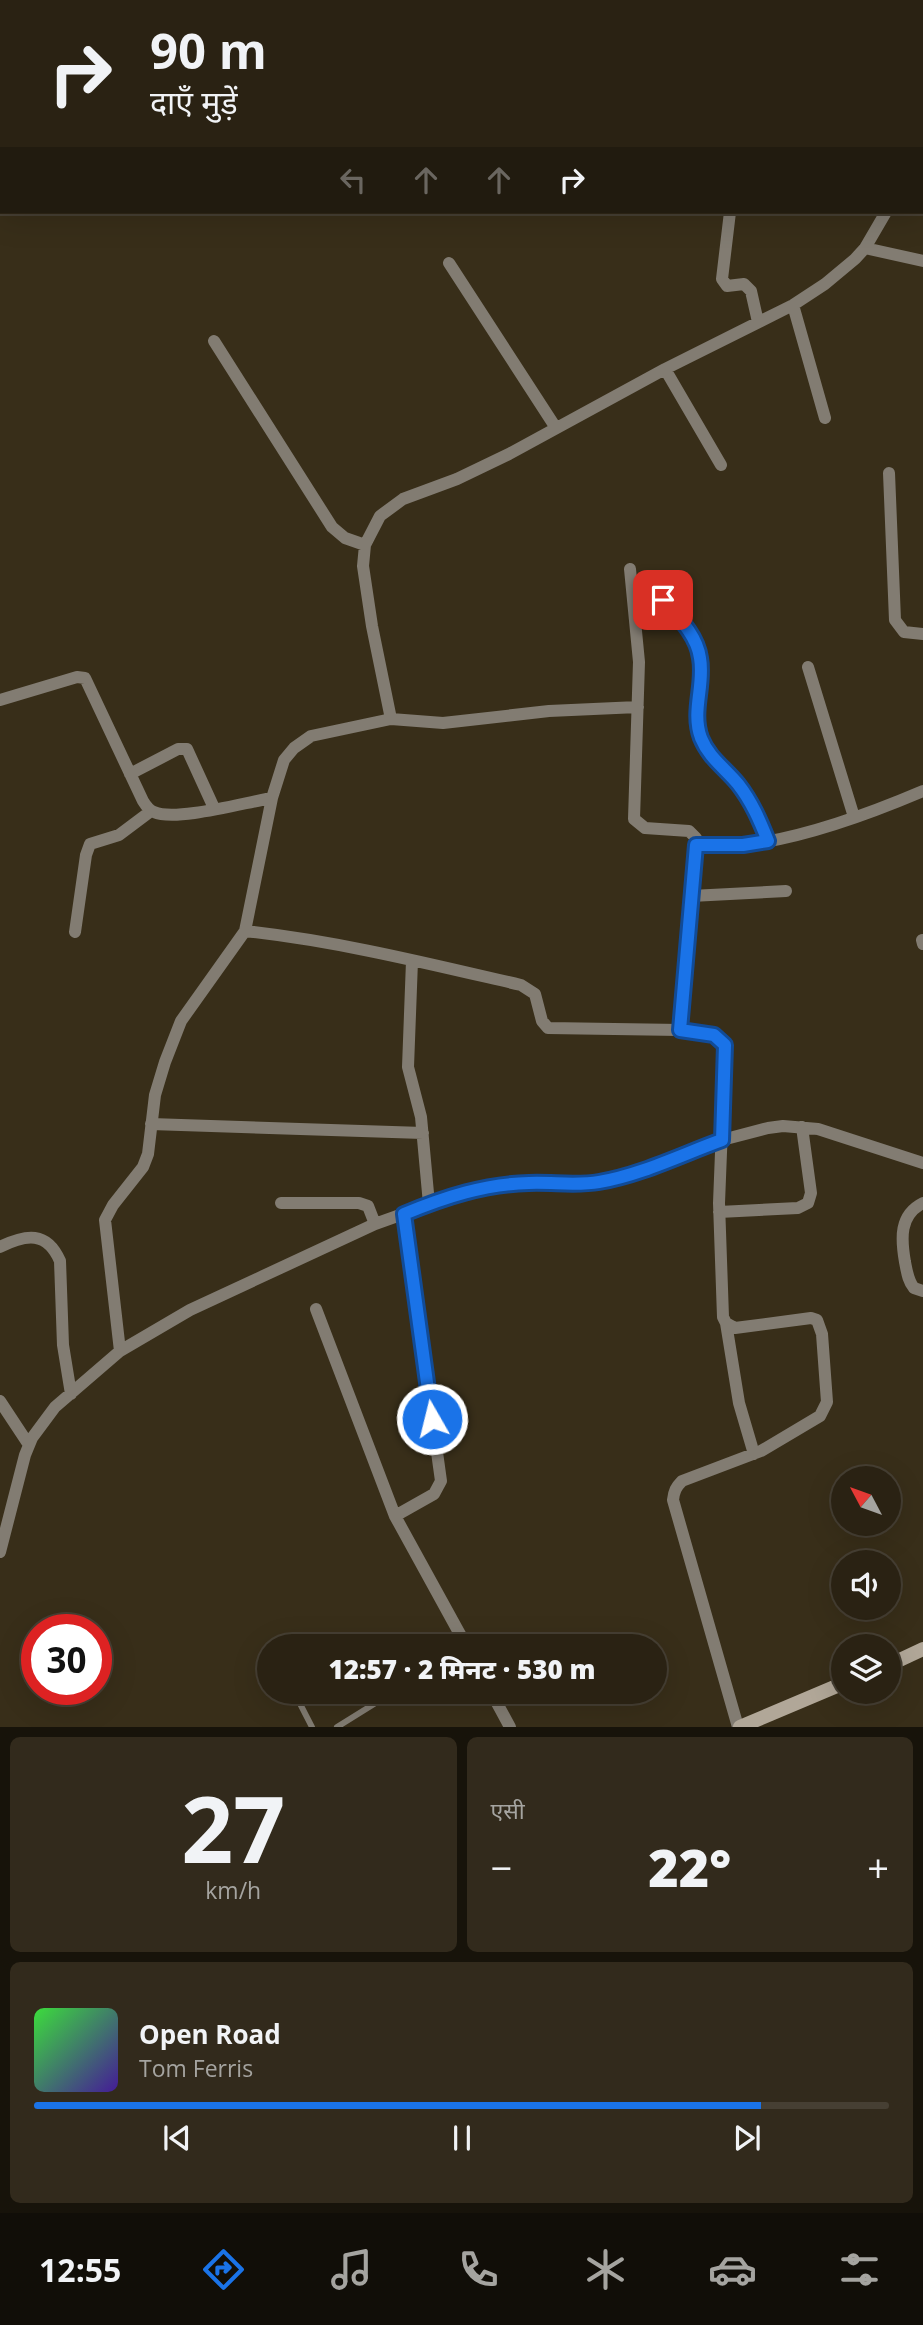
<!DOCTYPE html>
<html lang="hi">
<meta charset="utf-8">
<style>
:root{--surface:#2a2213;--page:#322a1c;--text:#f1f3f6;--muted:#a5a4a0;--line:#463f33;--accent:#1a73e8}
body{margin:0;font-family:"Open Sans","Noto Sans Devanagari",sans-serif;background:var(--page);color:var(--text);height:100vh;display:flex;flex-direction:column;font-size:26px;white-space:nowrap}
*{box-sizing:border-box;margin:0}
p{font-size:23px;color:var(--muted)}
.icon{flex:none;width:38px;height:38px;fill:none;stroke:currentColor;stroke-width:2;stroke-linecap:round;stroke-linejoin:round}
.map{position:relative;height:1727px;overflow:hidden}
.side{display:flex;flex-direction:column;gap:10px;padding:10px;background:#17130a;flex:1}
.side>*{flex:none}
.hud{position:absolute;left:0px;top:0px;width:924px;height:214px;box-shadow:0 7px 28px #0002,0 0 0 2px var(--line);background:#2a2213;color:var(--text);overflow:hidden}
.needle{width:46px;rotate:311deg}
.buttons{position:absolute;left:831px;top:1466px;display:grid;gap:14px}
.buttons a{display:grid;place-items:center;width:70px;height:70px;border-radius:50%;background:var(--surface);box-shadow:0 7px 28px #0002,0 0 0 2px var(--line);font-size:35px}
.speed{position:absolute;left:21px;top:1614px;display:flex;gap:14px;font-size:35px;font-weight:700;text-align:center}
.speed>*{display:grid;place-content:center;width:91px;height:91px;border-radius:50%;background:var(--surface);box-shadow:0 7px 28px #0002,0 0 0 2px var(--line);line-height:1}
.speed .limit{border:10px solid #d22;background:#fff;color:#111}
.pin{position:absolute;display:grid;place-items:center;width:60px;height:60px;color:#fff;margin:-30px;border-radius:14px;box-shadow:0 4px 10px #0006}
.me{position:absolute;width:77px;margin:-38px;rotate:352deg;stroke-linejoin:round;filter:drop-shadow(0 0 5px #0008)}
.turn{display:flex;align-items:center;gap:24px;height:147px;padding:0 35px;font-size:32px}
.turn .icon{width:91px;height:91px;stroke-width:2.5}
.turn b{display:block;font-size:49px;line-height:60px}
.lanes{display:flex;align-items:center;height:66px;padding:0 35px;background:#0003;justify-content:center;gap:35px;direction:ltr}
.lanes .off{opacity:.35}
.big{font-size:52px;font-weight:800;line-height:1.1}
.side .card{flex:1;display:flex;flex-direction:column;justify-content:center;gap:10px;min-width:0;padding:0 24px;border-radius:10px;background:var(--page)}
.side .dial{align-items:center;gap:0}
.dial b{font-size:91px;line-height:1}
.song{display:flex;align-items:center;gap:21px}
.cover{width:84px;height:84px;border-radius:10px;background:linear-gradient(135deg,hsl(120 70% 55%),hsl(260 70% 35%))}
.played{height:7px;border-radius:4px;background:linear-gradient(90deg,var(--accent) 85%,var(--line) 85%)}
.keys{display:flex;justify-content:space-around;direction:ltr}
.heat{display:flex;justify-content:space-between;align-items:center;font-size:38px;direction:ltr}
.side .tiles{flex:1;display:grid;gap:10px;grid-template-columns:1fr 1fr}
.card:last-child{grid-column:span 2}
.trip{position:absolute;left:257px;top:1634px;width:410px;height:70px;border-radius:35px;background:var(--surface);box-shadow:0 7px 28px #0002,0 0 0 2px var(--line);font-weight:800;line-height:70px;text-align:center}
.tabs{display:flex;height:112px;justify-content:space-around;align-items:center;background:#110e08;color:var(--muted)}
.tabs .icon{width:49px;height:49px}
.tabs .active{color:var(--accent)}
.tabs b{font-size:32px;color:var(--text)}
.map>svg:first-child{display:block}
.lines{fill:none;stroke-linecap:round;stroke-linejoin:round}
.stream{stroke:#347ea7;stroke-width:4.5}
.service{stroke:#827c72;stroke-width:6}
.minor{stroke:#827c72;stroke-width:12}
.secondary{stroke:#b1a798;stroke-width:14}
.route-casing{stroke:#114b97;stroke-width:18}
.route{stroke:#1a73e8;stroke-width:12}
</style>
<div class="map">
<svg width="923" height="1727" viewBox="0 0 923 1727">
<rect width="100%" height="100%" fill="#382e19"/>
<g class="lines">
<path class="stream" d="M316 0 322 2
M922 160H923"/>
<path class="service" d="M760 0 762 2
M294 1692 312 1727
M337 1727 374 1704"/>
<path class="minor" d="M394 0 401 2
M922 144H923
M730 212 722 279 727 286 744 284 751 291 758 322
M865 248 923 261
M449 263 556 428
M793 305 825 418
M214 341 332 527 345 538 365 545
M665 369 721 465
M889 473 895 620 904 632 923 634
M630 569 639 662 634 819 645 828 689 831 696 838 680 1030C697 1032 722 1030 725 1051L719 1203 723 1317 726 1323 735 1328 811 1318 817 1320 822 1334 827 1402 820 1416 761 1451 682 1481C676 1487 674 1491 673 1500L738 1727
M663 600C678 617 697 635 700 658 705 685 691 711 701 738 709 758 725 768 738 784 752 802 760 821 768 841
M808 667 854 817
M0 700 77 677 85 678 143 801C146 806 149 810 154 812 176 822 246 802 272 798
M391 719 443 723 549 711 638 707
M130 774 178 749H187L214 808
M696 845C712 846 729 847 745 845 803 838 869 814 923 791
M691 896 786 891
M245 931C338 941 430 964 521 985L535 994 542 1021 548 1028 680 1030
M75 932 86 855 90 844 119 835 151 811
M922 940 923 944
M412 961 408 1067 421 1117 429 1204
M151 1124 423 1133
M281 1203H359L368 1206 375 1224
M923 1203C899 1215 901 1239 905 1262 907 1272 908 1281 914 1288L923 1291
M719 1212 798 1208 808 1203 811 1193 802 1127
M0 1247C26 1234 47 1231 60 1261L63 1345 71 1394
M316 1309 395 1516 467 1647
M726 1323 739 1403 754 1454
M120 1351 105 1220 113 1205 143 1167 148 1154 155 1095 165 1062 181 1021 245 931 272 798 284 760 294 748 311 736 391 719 372 626 363 566 365 545 380 516 403 499 457 479 509 454 665 369 793 305 825 284 855 259 865 248 886 212
M0 1401 29 1445
M395 1516 434 1494 441 1481 404 1214
M0 1552 25 1455 32 1438 55 1407 120 1351 190 1310 375 1224 459 1194 483 1188 532 1183 584 1184 618 1178 722 1140 768 1128 783 1126 818 1129 923 1163
M491 1692 510 1727"/>
<path class="secondary" d="M889 1665 923 1649
M740 1727 844 1683"/>
</g>
<g class="lines">
<defs>
<path id="route" d="M432 1419 404 1214C445 1197 485 1184 529 1183 553 1182 576 1186 599 1182 641 1175 683 1154 722 1140L725 1045 714 1035 680 1030 696 845H743L768 841C760 821 752 802 738 784 725 768 709 758 701 738 691 711 705 685 700 658 697 635 678 617 663 600"/>
</defs>
<use href="#route" class="route-casing"/>
<use href="#route" class="route"/>
</g>
</svg>
<div class="buttons">
<a><svg class="needle" viewBox="-14 -14 28 28"><path d="M0-13l5 13h-10z" fill="#e53935"/><path d="M0 13l5-13h-10z" fill="#a5a4a0"/></svg></a>
<a><svg class="icon" aria-label="sound" viewBox="0 0 24 24"><path d="M4 9h4l5-4v14l-5-4H4zM17 9q2 3 0 6"/></svg></a>
<a><svg class="icon" aria-label="layers" viewBox="0 0 24 24"><path d="M12 4l9 5-9 5-9-5zM3 14l9 5 9-5"/></svg></a>
</div>
<div class="speed"><div class="limit">30</div></div>
<div class="pin" style="left:663px;top:600px;background:#d93025"><svg class="icon" aria-label="arrive" viewBox="0 0 24 24"><path d="M6 21V4h12l-3 4 3 4H6"/></svg></div>
<svg class="me" style="left:432px;top:1419px" viewBox="-20 -20 40 40"><circle r="17" fill="#1a73e8" stroke="#fff" stroke-width="3"/><path d="M0-11L8 9 0 5-8 9z" fill="#fff"/></svg>
<div class="trip">12:57 · 2 मिनट · 530 m</div>
<div class="hud">
<div class="turn"><svg class="icon" aria-label="right" viewBox="0 0 24 24"><path d="M7 20v-9h11M14 6l5 5-5 5"/></svg><div><b>90 m</b>दाएँ मुड़ें</div></div>
<div class="lanes"><svg class="icon off" aria-label="left" viewBox="0 0 24 24"><path d="M17 20v-9H6M10 6l-5 5 5 5"/></svg><svg class="icon off" aria-label="ahead" viewBox="0 0 24 24"><path d="M12 20V5M6 11l6-6 6 6"/></svg><svg class="icon off" aria-label="ahead" viewBox="0 0 24 24"><path d="M12 20V5M6 11l6-6 6 6"/></svg><svg class="icon" aria-label="right" viewBox="0 0 24 24"><path d="M7 20v-9h11M14 6l5 5-5 5"/></svg></div>
</div>
</div>
<section class="side">
<div class="tiles">
<div class="card dial"><b>27</b><p>km/h</p></div>
<div class="card"><p>एसी</p>
<div class="heat"><a>−</a><b class="big">22°</b><a>+</a></div>
</div>
<div class="card">
<div class="song"><i class="cover"></i><div><b>Open Road</b><p>Tom Ferris</p></div></div>
<div class="played"></div>
<div class="keys"><svg class="icon" aria-label="previous" viewBox="0 0 24 24"><path d="M18 5L8 12l10 7zM5 5v14"/></svg><svg class="icon" aria-label="pause" viewBox="0 0 24 24"><path d="M8 5v14M16 5v14"/></svg><svg class="icon" aria-label="next" viewBox="0 0 24 24"><path d="M6 5l10 7-10 7zM19 5v14"/></svg></div>
</div>
</div>
</section>
<nav class="tabs">
<b>12:55</b>
<svg class="icon active" aria-label="directions" viewBox="0 0 24 24"><path d="M12 3l9 9-9 9-9-9zM9 14v-3h6M13 9l2 2-2 2"/></svg>
<svg class="icon" aria-label="music" viewBox="0 0 24 24"><path d="M9 18V5l10-2v13"/><circle cx="6" cy="18" r="3"/><circle cx="16" cy="16" r="3"/></svg>
<svg class="icon" aria-label="phone" viewBox="0 0 24 24"><path d="M5 4h4l2 5-3 2q2 4 5 5l2-3 5 2v4C11 20 4 13 5 4z"/></svg>
<svg class="icon" aria-label="climate" viewBox="0 0 24 24"><path d="M12 3v18M4 7l16 10M4 17L20 7"/></svg>
<svg class="icon" aria-label="car" viewBox="0 0 24 24"><path d="M5 17H2v-5l4-1 3-4h7l3 4 3 1v5h-3M9 17h6M6 11h13"/><circle cx="7" cy="17" r="2"/><circle cx="17" cy="17" r="2"/></svg>
<svg class="icon" aria-label="filters" viewBox="0 0 24 24"><path d="M4 7h16M4 17h16"/><circle cx="9" cy="7" r="2"/><circle cx="15" cy="17" r="2"/></svg>
</nav>
